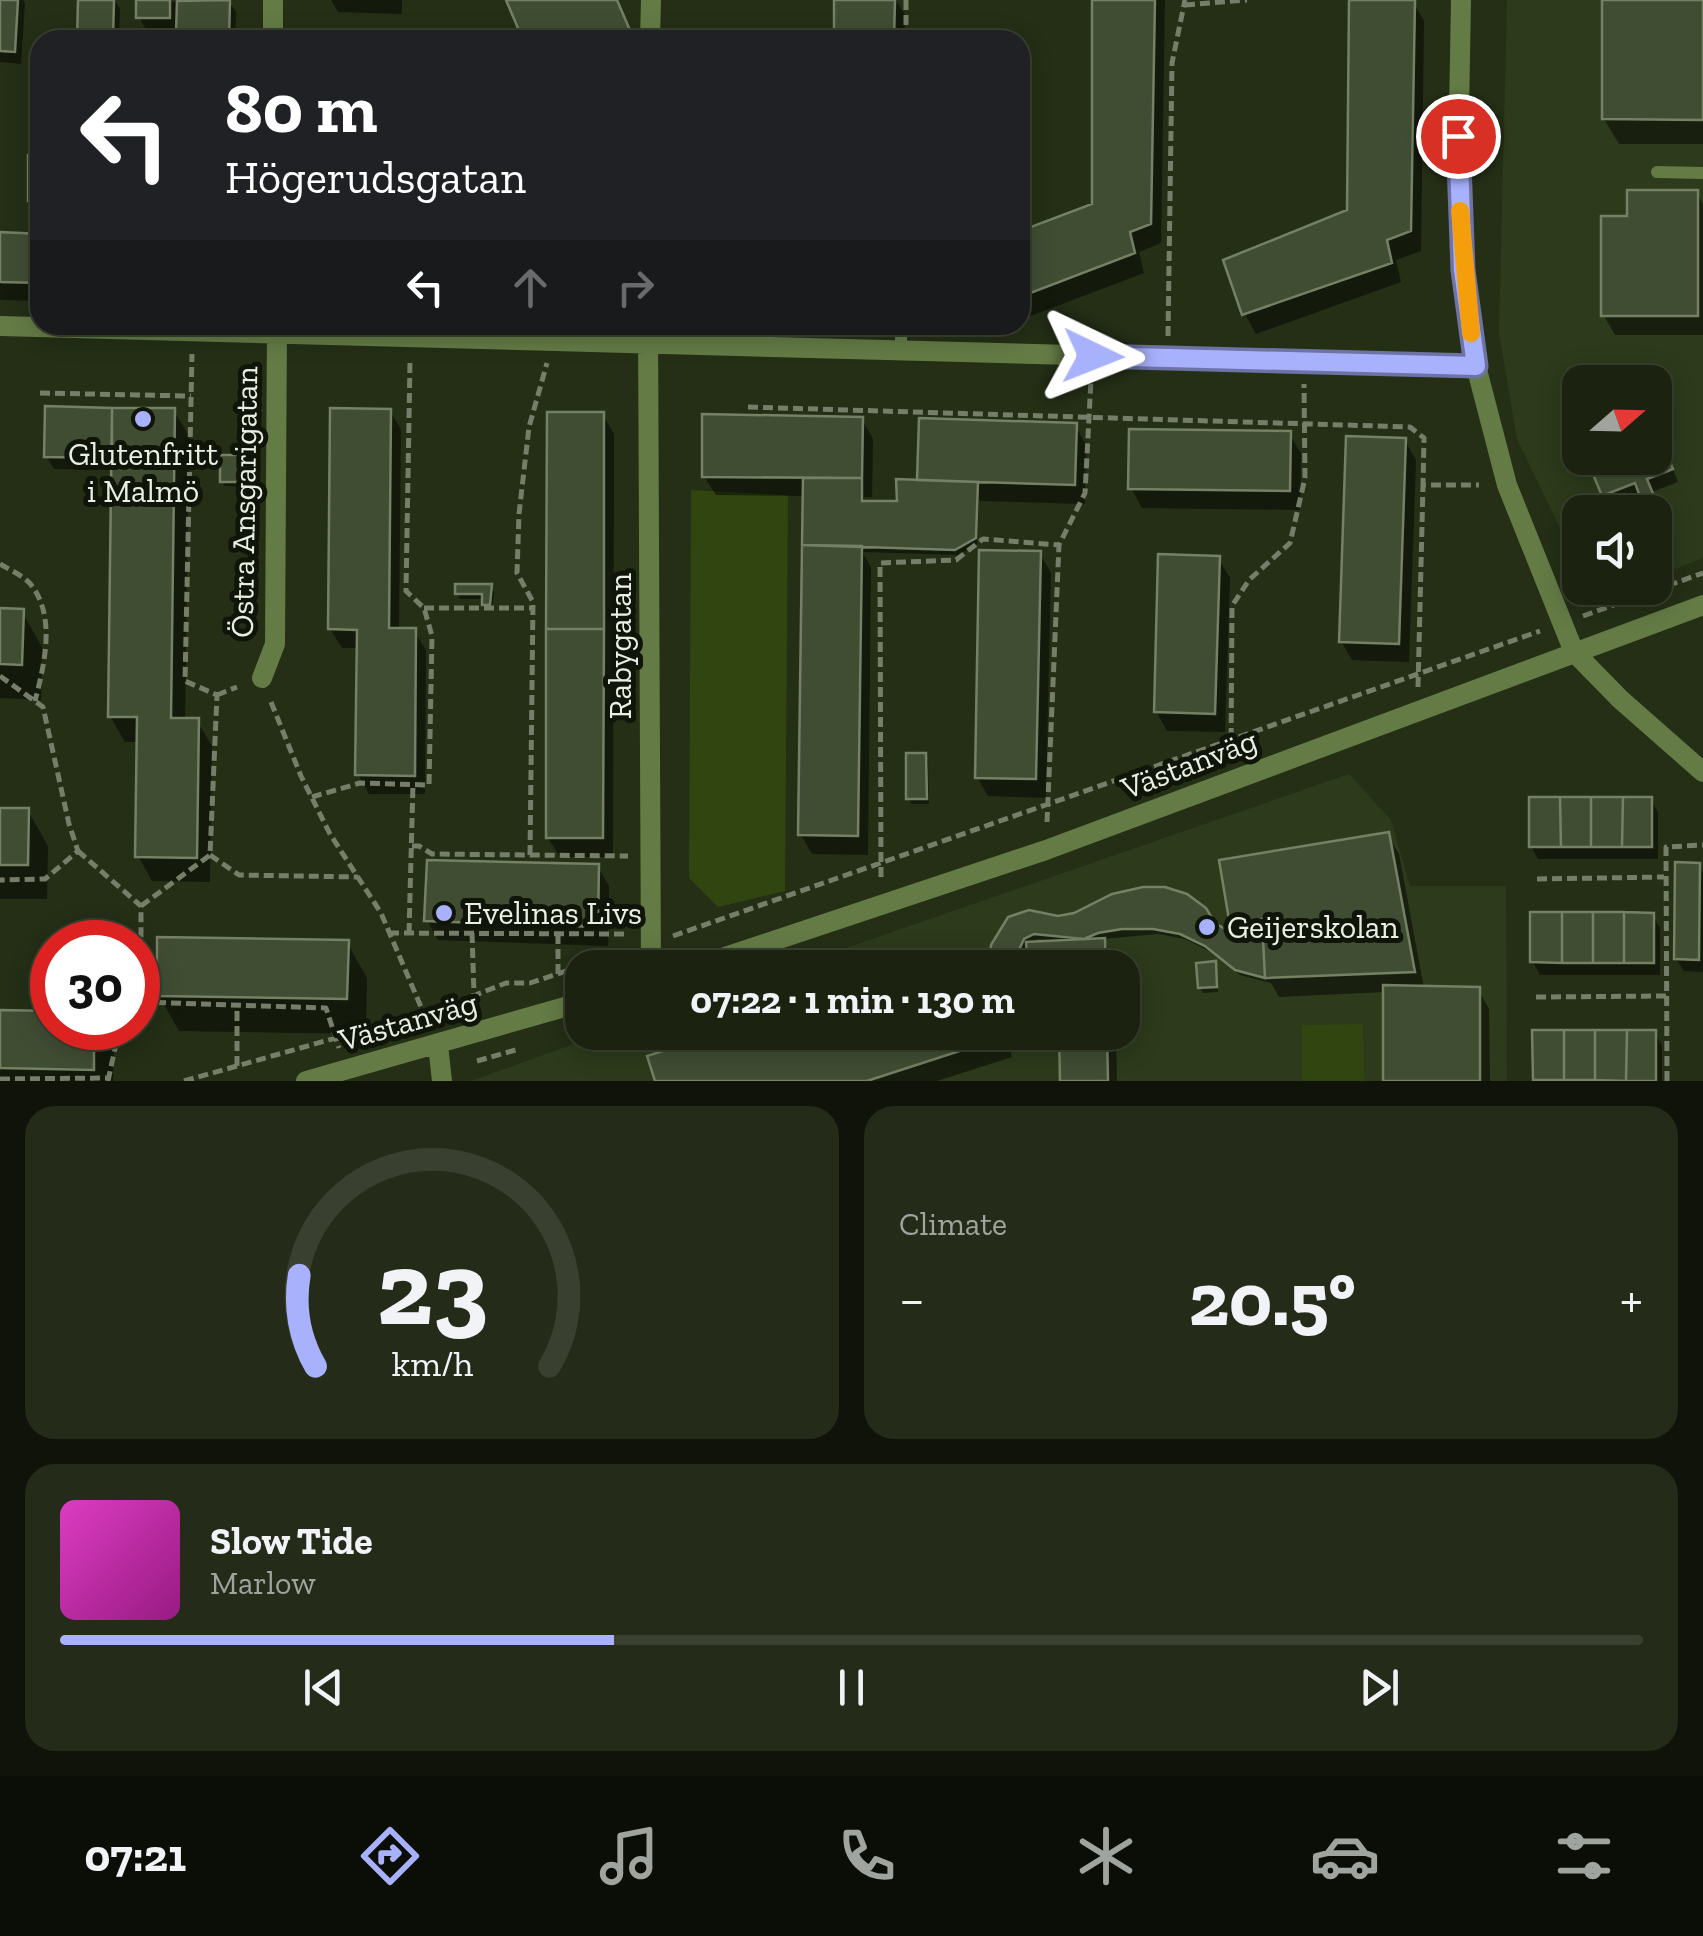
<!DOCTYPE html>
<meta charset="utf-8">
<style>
:root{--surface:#1b2310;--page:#242b19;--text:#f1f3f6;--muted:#a0a49f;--line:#394030;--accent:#a7b1fc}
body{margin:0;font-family:"Zilla Slab",serif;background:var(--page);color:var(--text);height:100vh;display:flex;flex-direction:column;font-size:38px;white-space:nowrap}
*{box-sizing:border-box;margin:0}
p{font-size:32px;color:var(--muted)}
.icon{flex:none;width:55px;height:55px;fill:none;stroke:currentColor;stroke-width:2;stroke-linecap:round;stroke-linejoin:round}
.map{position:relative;height:1081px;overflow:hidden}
.drawer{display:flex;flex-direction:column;gap:25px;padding:25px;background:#0f1309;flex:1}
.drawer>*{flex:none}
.top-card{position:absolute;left:30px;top:30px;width:1000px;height:305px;border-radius:30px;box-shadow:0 5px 25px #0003,0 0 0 2px var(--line);background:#202124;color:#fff;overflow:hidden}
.needle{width:65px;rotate:70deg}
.fabs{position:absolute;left:1562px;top:365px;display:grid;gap:20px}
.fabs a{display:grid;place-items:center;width:110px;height:110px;border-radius:20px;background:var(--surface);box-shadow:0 5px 25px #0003,0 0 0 2px var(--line);font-size:50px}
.speed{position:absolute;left:30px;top:920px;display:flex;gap:20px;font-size:50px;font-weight:700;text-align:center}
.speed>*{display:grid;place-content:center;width:130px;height:130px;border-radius:50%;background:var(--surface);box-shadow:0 5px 25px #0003,0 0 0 2px var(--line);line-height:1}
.speed .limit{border:15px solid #d22;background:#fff;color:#111}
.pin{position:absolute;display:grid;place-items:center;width:85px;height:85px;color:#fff;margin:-42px;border:5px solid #fff;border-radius:50%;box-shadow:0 2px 10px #0007}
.me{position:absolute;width:110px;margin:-55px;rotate:92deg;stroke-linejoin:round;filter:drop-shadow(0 0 8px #0008)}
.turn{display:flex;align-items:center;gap:35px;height:210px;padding:0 30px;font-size:45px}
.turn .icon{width:130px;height:130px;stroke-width:2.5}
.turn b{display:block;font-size:70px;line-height:85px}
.lanes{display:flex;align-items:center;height:95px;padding:0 30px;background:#0003;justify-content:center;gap:50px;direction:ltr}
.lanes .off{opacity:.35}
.big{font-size:75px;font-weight:700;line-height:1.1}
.drawer .tile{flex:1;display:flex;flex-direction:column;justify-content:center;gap:15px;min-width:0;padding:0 35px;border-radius:30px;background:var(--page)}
.drawer .dial{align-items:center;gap:0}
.dial svg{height:260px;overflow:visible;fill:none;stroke:var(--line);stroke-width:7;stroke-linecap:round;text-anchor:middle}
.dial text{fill:var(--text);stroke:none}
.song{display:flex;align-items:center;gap:30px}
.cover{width:120px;height:120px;border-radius:15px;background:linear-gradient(135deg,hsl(310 70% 55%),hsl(310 70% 35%))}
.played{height:10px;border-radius:5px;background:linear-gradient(90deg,var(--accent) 35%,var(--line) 35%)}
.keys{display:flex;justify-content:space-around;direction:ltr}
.heat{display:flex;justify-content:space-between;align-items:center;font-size:55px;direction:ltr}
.drawer .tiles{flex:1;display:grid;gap:25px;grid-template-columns:1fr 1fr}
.tile:last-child{grid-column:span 2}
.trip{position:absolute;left:565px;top:950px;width:575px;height:100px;border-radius:30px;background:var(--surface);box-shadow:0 5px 25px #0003,0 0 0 2px var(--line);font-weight:700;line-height:100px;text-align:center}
.dock{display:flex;height:160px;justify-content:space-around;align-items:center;background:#0b0e06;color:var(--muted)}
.dock .icon{width:70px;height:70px}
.dock .active{color:var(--accent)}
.dock b{font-size:45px;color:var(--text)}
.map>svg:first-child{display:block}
.built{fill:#2d3a1b;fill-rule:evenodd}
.green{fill:#314510}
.shadow{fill:#0007}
.building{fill:#414d33;stroke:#748165;stroke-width:2.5}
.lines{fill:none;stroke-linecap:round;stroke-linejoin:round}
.path{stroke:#757e69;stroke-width:5;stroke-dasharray:10 5;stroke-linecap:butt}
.lane{stroke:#647b46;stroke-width:12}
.street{stroke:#647b46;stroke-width:20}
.route-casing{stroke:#6d73a4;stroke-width:25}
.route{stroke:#a7b1fc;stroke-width:18}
.slow{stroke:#f59e0b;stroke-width:18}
.poi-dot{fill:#a7b1fc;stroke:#10150a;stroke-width:4}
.labels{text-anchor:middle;stroke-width:10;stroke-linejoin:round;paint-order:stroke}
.poi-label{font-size:32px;fill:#e9f0e1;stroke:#10150a;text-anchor:start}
.street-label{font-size:32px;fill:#e9f0e1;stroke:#10150a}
</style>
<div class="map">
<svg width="1703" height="1081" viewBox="0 0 1703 1081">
<rect width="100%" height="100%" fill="#242f16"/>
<path class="built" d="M1507 0H1703V558L1655 577V512H1580V570L1517 439 1499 333ZM1580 382H1655V458H1580Z
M1349 774 1391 820 1410 886H1506L1507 1081H471L604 1033 1122 1032V968L791 967Z"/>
<path class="green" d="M691 490 788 495 785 891 718 907 689 878Z
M1363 1024 1364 1081H1302V1025Z"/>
<path class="shadow" d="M0 0H23L25 4 21 64 0 62Z
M80 0H115L120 9 119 40H79Z
M139 0 193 3V0H228L236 12 235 40H184L178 30H146L139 17Z
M331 0H402V14L338 12Z
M837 0H896L905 15 904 40H836Z
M1095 0H1165L1161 243 1139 252 1144 273 1020 320V234L1094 206Z
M1604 0H1703V144H1619L1604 119Z
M1413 2 1424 21 1421 251 1396 260 1401 282 1256 334 1245 314 1227 261 1350 211Z
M1696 192 1703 204V335H1615L1604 316 1629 219Z
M0 235 40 236V301L0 300Z
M174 411 189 436 185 721H197L212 746 210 882 152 881 138 856 140 742H125L110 716 114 470 54 469 47 457Z
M390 411 401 430 399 630 414 631 426 650 425 794H369L358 774 359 648H342L330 629Z
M603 415 614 434 613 857H560L548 838Z
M862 419 873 439 872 497H864V504H899L919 482 1075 425 1086 445 1085 504 979 501 977 544 959 555 862 552 871 567 868 855 812 854 801 835 805 496 716 495 704 476Z
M1289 434 1301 453 1300 510 1142 508 1131 488Z
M1405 441 1416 460 1409 662 1352 660 1341 641Z
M1655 446 1668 457 1678 482 1652 492 1661 514 1655 516V512H1651L1642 495 1611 507 1594 468 1623 458H1655Z
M241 458 244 463V487L225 486 222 481Z
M1040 554 1051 573 1046 798 988 796 977 777Z
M1218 558 1230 578 1225 732 1167 731 1156 711Z
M491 587 494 592 492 610H488L484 599H460L457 593Z
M0 611 22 612 42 647 41 700 0 698Z
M925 755 928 761 929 804H912L908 798Z
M1651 800 1658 812V859H1538L1531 846Z
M0 810 28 811 48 846 47 899H0Z
M1387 835 1399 854 1424 988 1478 989 1489 1009 1490 1081H1386L1385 992 1279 997 1271 983 1240 975 1211 952 1185 939 1158 934 1103 939 1115 960V968H1030L1051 941 1038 939 1028 944V940L1021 957V968H991L993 945 1009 919 1213 925 1225 932 1234 929 1232 925Z
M1698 865 1703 873V972L1684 971 1676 959Z
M598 867 609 886 608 946 438 940 427 920Z
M1652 915 1660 928V975H1540L1533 962Z
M347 943 367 978 366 1034 179 1031 159 996Z
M1214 964 1218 992 1203 993 1200 987Z
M0 1012 52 1014V1028H101L114 1050 113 1081H0Z
M730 1032H1005L1012 1057 937 1081H657Z
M1061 1032H1116L1117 1081H1062Z
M1655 1033 1662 1046V1081L1535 1080Z"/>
<path class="building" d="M0 0H18L15 52 0 51Z
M78 0H114L113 40H77Z
M136 0H170V18H136Z
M230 0 229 40H193V32H176L177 1Z
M506 0H617L632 35 622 40H523Z
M834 0H895L894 40H834Z
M1092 0H1155L1151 224 1130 232 1135 253 1020 297V231L1092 204Z
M1349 0H1415L1411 231 1387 240 1392 263 1242 315 1223 260 1347 210Z
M1602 0H1703V120L1602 119Z
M28 155H40V202L28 201Z
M1627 190H1698V316H1601V216H1627Z
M0 232 40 234V283L0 282Z
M45 406 112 408V458L44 457Z
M112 408H175L171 718H199L197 858 135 857 137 717H108Z
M330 408 391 409 389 628H416L415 776 355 775 357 630 328 629Z
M547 412H604V629H546Z
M702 414 863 417 862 478 702 477Z
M919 418 1077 423 1075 485 917 480Z
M1129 429 1291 431 1290 491 1128 489Z
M1346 436 1406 438 1399 644 1339 642Z
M1661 441 1673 469 1647 479 1656 501 1643 505 1635 483 1602 496 1590 467 1616 458H1655V443Z
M220 455H242V482H220Z
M803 478H862V501H897L896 479 978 482 976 538 955 550 802 545Z
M802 545 862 546 858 836 798 835Z
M979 550 1041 551 1036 779 975 778Z
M1158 554 1220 556 1215 714 1154 712Z
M455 584H492L490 605H482V594H455Z
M0 608 24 609 22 665 0 664Z
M546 629H604L603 838H546Z
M906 753H926L927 799H906Z
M1529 797H1560L1561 847H1529Z
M1560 797H1591V847H1561Z
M1591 797H1623L1622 847H1591Z
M1623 797H1652V847H1622Z
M0 808H29L28 865H0Z
M1389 832 1415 972 1265 978 1262 919 1230 926 1219 860Z
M427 860 599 864 598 927 424 921Z
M1675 862 1700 863 1699 960 1674 959Z
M1143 887H1165L1187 894 1206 908 1215 923 1225 929 1262 919 1265 978 1235 970 1205 946 1180 934 1153 929H1122L1098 933 1084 939 1034 934 1024 939 1019 950V968H988L991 945 1008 917 1029 910 1058 916 1074 913 1112 894Z
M1530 912H1562V963L1530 962Z
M1562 912H1593V963H1562Z
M1593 912H1624V963H1593Z
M1624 912 1654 913V963H1624Z
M157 937 349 940 347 999 157 996Z
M1105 938 1106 968H1028L1026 942Z
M975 953 983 968H928Z
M1216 961 1217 987 1198 988 1196 963Z
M1383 985 1480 987V1081H1383Z
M0 1010 52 1011V1028H94V1070L0 1068Z
M1532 1030H1564V1080H1533Z
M1564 1030H1595V1080H1564Z
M1595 1030H1627L1626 1081 1595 1080Z
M1627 1030H1656V1081H1626Z
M722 1032H1001L1003 1037 867 1081H655L647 1056Z
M1059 1032H1107L1108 1081H1060Z"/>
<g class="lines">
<path class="path" d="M1185 5 1247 0
M906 40V0
M1168 336 1172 63 1185 0
M40 393 191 396
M748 407 1410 427 1424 438 1423 485
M0 564C10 570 26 577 32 586 56 618 44 666 35 701
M424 608H533
M1583 616 1703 573
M0 676 43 707 69 824 78 851 45 879 0 880
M1418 687 1423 485H1479
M217 695 237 687
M271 702 301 776 330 834 381 913 424 1014
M1231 753 1232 606 1249 580 1290 543 1305 478 1304 384
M312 797 360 783 429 785 432 636 424 608 406 591 410 362
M1047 822 1059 545 1085 493 1091 380
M412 846H419L432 854 628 856
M78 851 141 906V1002L138 1008
M210 855 239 875 358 877
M530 855 533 602 517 573 519 514 529 427 547 363
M881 877 880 563 956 560 983 539 1059 545
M1537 879 1664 877
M141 906 210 855 217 695 185 681 192 354
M389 933 628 934
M409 933 413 784
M472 933 474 994
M673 936 1540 631
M558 974V933
M1536 997 1667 996
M141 1002 326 1008 339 1048
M477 1061 519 1049
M237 1066V1005
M0 1079 108 1078
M108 1081 117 1039 124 1028
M184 1081 445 1007 506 983H530L624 952
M1667 1081 1666 847 1703 845"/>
<path class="lane" d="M1657 172 1703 173
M901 350V325"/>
<path class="street" d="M273 0V40
M1461 0 1458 170 1463 270 1476 366 1507 485 1574 652 1620 699 1703 772
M650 40 651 0
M648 325 651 968
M0 326 1476 366
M262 678 275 644 277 325
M692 968 1046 850 1703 605
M438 1045 442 1081
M306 1081 582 1002"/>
</g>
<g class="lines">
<defs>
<path id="route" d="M1093 356 1476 366 1463 270 1458 136"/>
</defs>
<use href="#route" class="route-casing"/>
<use href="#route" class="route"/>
<path class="slow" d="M1460 211 1471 333"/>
</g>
<g class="poi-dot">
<circle cx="143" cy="419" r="10"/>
<circle cx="444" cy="913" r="10"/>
<circle cx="1207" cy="927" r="10"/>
</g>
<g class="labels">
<g class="poi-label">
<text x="143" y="465" text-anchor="middle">Glutenfritt<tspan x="143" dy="37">i Malmö</tspan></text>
<text x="464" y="924">Evelinas Livs</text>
<text x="1227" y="938">Geijerskolan</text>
</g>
<g class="street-label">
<text transform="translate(244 502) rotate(-89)" y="11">Östra Ansgarigatan</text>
<text transform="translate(620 646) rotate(-90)" y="11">Rabygatan</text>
<text transform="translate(1189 764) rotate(-21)" y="11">Västanväg</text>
<text transform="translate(408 1021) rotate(-16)" y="11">Västanväg</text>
</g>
</g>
</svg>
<div class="fabs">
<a><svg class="needle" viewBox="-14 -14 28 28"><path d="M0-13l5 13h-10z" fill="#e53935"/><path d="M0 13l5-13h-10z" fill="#a0a49f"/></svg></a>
<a><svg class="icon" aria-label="sound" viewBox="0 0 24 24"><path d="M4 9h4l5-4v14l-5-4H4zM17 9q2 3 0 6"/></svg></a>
</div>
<div class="speed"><div class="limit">30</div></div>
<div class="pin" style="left:1458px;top:136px;background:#d93025"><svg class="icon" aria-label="arrive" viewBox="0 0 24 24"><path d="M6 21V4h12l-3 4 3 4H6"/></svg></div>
<svg class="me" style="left:1093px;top:356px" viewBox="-20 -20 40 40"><path d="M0-17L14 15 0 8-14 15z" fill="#a7b1fc" stroke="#fff" stroke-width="4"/></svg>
<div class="trip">07:22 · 1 min · 130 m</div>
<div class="top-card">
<div class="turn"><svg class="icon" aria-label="left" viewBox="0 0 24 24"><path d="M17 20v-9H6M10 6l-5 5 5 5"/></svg><div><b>80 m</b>Högerudsgatan</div></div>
<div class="lanes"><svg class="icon" aria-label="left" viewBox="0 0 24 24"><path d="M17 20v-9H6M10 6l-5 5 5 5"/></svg><svg class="icon off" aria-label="ahead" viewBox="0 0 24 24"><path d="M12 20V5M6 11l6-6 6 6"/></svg><svg class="icon off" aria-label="right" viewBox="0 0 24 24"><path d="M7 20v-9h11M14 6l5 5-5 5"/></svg></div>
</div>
</div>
<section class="drawer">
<div class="tiles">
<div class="tile dial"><svg viewBox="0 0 100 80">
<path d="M14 69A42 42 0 1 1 86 69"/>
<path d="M14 69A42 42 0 0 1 9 41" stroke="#a7b1fc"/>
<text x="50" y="56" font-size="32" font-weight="700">23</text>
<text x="50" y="72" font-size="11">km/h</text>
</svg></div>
<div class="tile"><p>Climate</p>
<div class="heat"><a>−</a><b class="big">20.5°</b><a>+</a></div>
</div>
<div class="tile">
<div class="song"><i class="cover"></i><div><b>Slow Tide</b><p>Marlow</p></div></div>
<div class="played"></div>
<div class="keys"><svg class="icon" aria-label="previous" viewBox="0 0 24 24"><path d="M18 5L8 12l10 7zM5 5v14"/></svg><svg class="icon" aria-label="pause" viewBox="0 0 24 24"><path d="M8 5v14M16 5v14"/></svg><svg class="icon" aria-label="next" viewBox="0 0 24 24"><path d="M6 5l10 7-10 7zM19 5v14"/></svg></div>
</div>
</div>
</section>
<nav class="dock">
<b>07:21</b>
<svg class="icon active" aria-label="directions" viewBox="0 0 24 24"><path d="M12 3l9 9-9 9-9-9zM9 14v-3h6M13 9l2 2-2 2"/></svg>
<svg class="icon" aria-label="music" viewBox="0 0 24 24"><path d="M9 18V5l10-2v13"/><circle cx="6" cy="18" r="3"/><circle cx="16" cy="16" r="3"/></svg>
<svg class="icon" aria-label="phone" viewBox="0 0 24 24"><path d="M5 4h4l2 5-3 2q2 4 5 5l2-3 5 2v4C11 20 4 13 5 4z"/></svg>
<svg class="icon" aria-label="climate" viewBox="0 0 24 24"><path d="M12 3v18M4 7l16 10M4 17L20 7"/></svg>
<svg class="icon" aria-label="car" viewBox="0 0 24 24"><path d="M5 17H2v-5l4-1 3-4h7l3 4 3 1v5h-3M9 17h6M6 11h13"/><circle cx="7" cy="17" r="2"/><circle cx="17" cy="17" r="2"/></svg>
<svg class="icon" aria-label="filters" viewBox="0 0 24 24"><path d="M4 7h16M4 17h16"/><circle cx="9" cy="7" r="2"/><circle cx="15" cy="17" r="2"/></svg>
</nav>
